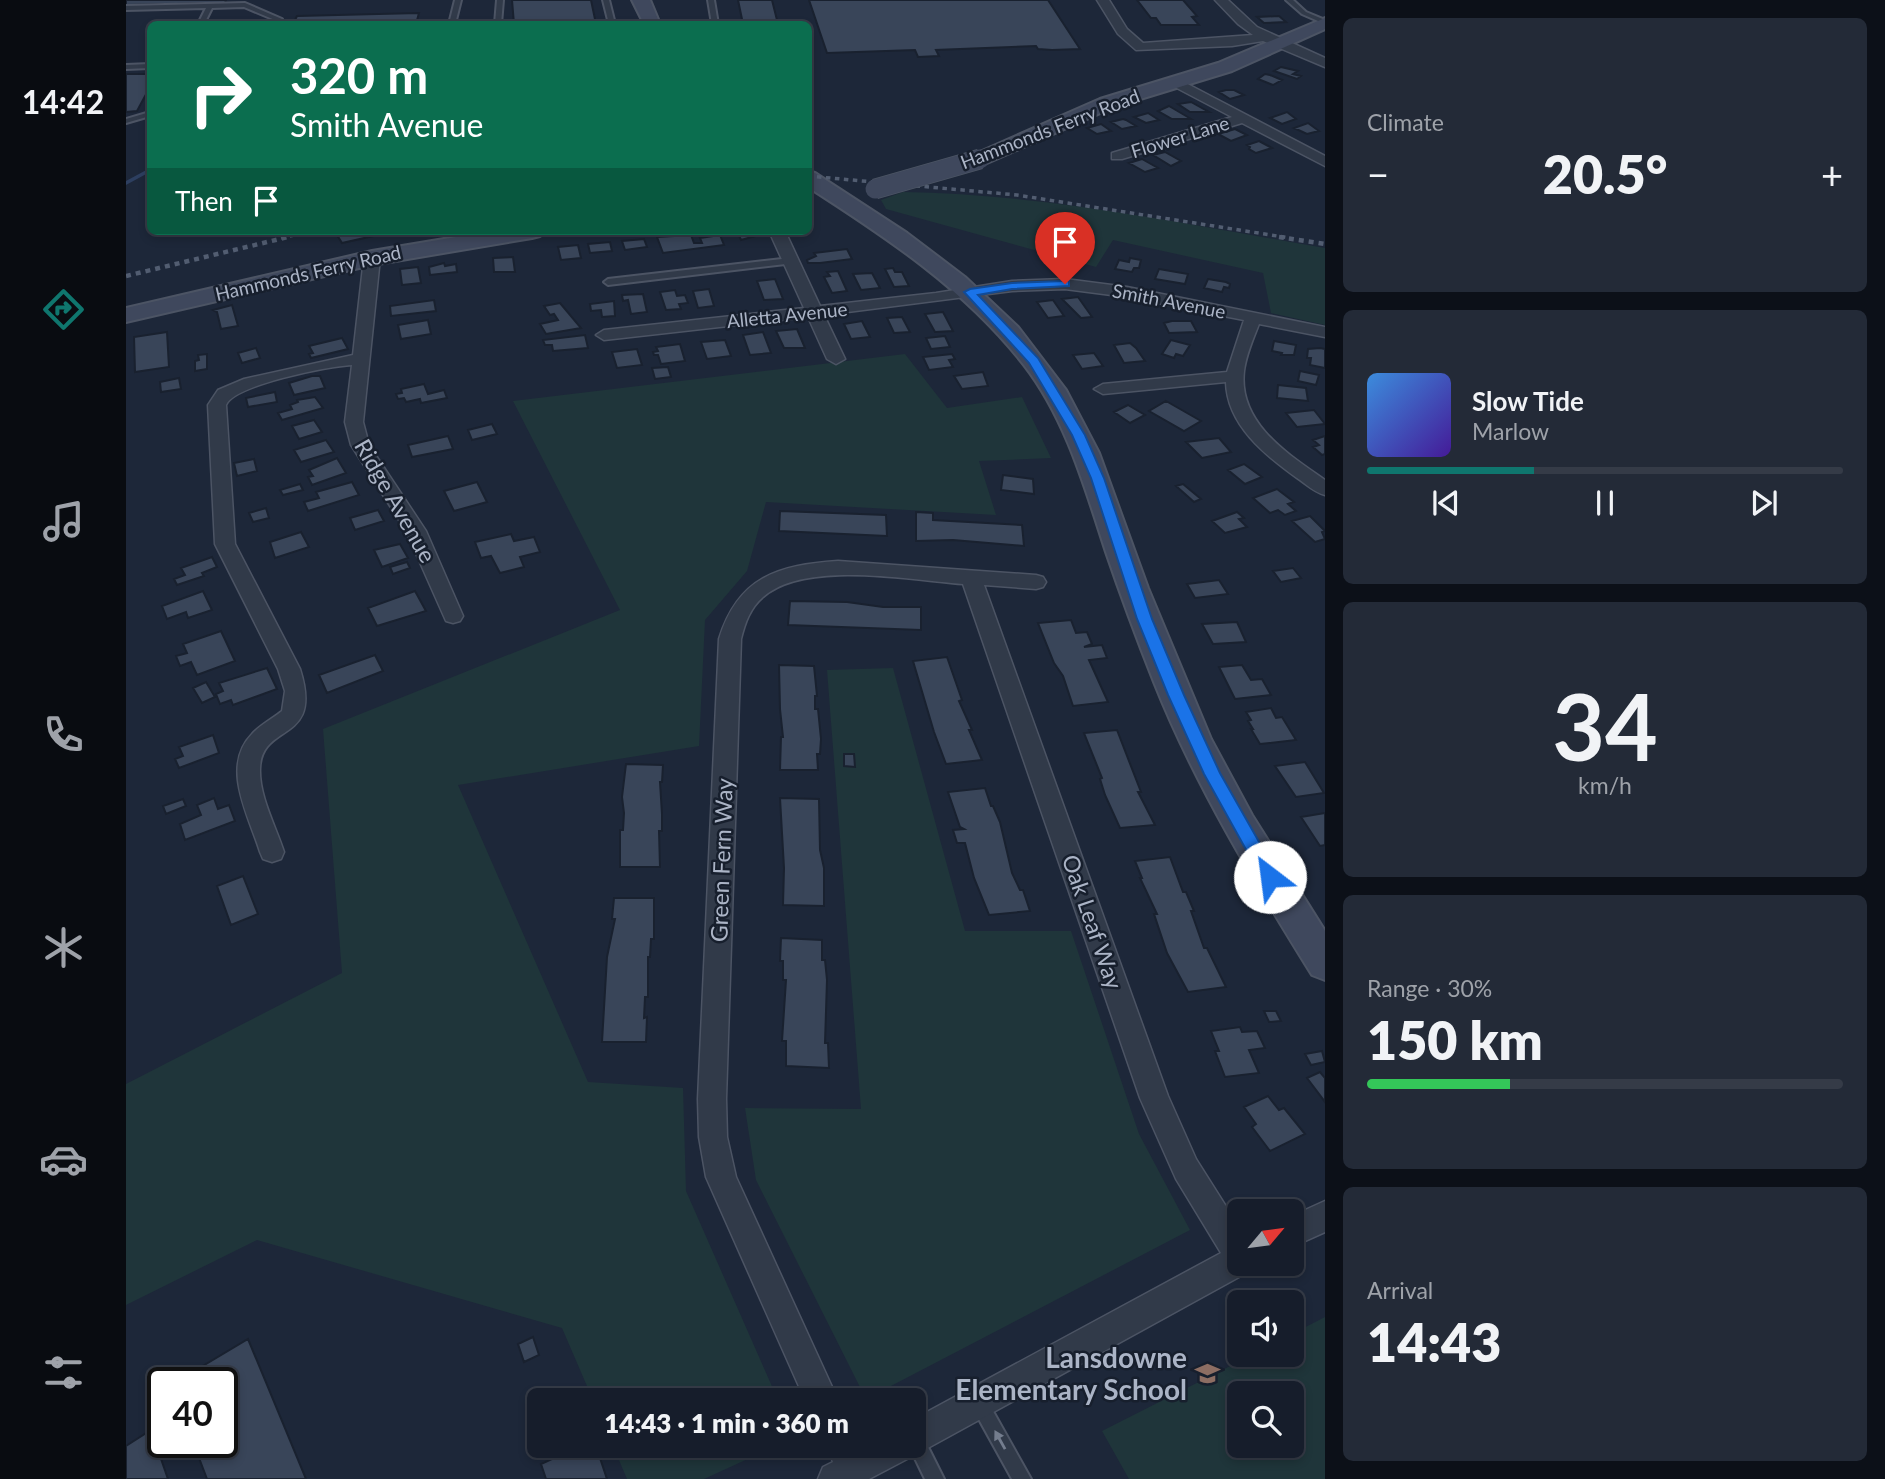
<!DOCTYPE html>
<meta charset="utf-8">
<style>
:root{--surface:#161d2b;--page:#232a37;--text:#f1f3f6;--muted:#9ea2a9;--line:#353b47;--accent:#0f766e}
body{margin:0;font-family:Lato,sans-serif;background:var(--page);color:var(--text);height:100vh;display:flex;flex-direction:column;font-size:26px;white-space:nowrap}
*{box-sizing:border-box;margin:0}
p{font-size:23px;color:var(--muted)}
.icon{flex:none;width:38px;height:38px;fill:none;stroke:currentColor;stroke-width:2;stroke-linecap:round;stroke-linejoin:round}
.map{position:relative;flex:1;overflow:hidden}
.drawer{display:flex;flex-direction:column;gap:18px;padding:18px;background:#0c1018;width:560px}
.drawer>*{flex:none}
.top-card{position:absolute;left:21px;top:21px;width:665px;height:214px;border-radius:10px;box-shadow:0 4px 10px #0003,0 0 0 2px var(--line);background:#0b6e4f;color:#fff;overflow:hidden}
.needle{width:46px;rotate:61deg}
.buttons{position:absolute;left:1101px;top:1199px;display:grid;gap:14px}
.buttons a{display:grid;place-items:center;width:77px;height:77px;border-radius:10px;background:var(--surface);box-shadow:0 4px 10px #0003,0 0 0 2px var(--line);font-size:35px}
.speed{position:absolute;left:21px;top:1367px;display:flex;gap:14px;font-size:35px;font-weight:700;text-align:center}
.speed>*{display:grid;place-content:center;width:91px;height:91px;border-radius:50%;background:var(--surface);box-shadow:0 4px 10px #0003,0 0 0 2px var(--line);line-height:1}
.speed .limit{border:4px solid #111;border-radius:10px;background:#fff;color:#111}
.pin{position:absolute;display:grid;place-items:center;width:60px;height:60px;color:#fff;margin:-72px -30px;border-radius:50% 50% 50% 0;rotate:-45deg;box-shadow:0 0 7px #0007}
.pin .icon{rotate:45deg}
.me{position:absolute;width:77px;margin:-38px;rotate:330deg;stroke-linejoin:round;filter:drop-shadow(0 0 5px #0008)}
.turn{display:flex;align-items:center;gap:24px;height:147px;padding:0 28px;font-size:32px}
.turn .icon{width:91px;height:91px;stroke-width:2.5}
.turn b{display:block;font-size:49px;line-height:60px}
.then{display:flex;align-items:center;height:66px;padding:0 28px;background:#0003;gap:14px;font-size:26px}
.big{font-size:52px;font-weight:800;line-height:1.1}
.drawer .tile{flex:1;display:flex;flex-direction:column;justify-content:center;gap:10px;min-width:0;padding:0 24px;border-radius:10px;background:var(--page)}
.drawer .dial{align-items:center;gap:0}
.dial b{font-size:91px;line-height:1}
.song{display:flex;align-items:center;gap:21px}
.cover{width:84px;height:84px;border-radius:10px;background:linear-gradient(135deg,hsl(210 70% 55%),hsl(260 70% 35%))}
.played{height:7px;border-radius:4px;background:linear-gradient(90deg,var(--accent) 35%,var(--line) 35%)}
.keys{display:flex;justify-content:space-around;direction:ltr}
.heat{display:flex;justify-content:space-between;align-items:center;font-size:38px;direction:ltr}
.charge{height:10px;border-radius:5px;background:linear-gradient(90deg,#34c759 30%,var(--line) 0)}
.trip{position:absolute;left:401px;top:1388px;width:399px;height:70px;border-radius:10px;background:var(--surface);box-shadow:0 4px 10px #0003,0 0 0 2px var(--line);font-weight:800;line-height:70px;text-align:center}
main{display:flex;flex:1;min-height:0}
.menu{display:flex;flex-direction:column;width:126px;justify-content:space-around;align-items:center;background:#090c11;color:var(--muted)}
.menu .icon{width:49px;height:49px}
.menu .on{color:var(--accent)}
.menu b{font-size:32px;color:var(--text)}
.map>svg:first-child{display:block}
.green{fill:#1f353a;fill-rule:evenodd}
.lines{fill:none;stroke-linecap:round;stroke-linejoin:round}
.stream{stroke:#2d3f60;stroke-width:3.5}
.building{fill:#394559;stroke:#19212f;stroke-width:2}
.lane-casing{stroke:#4c5464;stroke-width:4}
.street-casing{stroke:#4c5464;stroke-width:3}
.secondary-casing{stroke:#4c5464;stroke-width:4}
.lane{fill:#313a49;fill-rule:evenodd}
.street{fill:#313a49;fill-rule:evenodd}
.secondary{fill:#3f485d;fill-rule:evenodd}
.rail-far1{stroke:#525d71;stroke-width:3.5;stroke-dasharray:4.5 4.5;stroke-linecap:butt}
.rail{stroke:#525d71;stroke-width:4.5;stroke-dasharray:5 5;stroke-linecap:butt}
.secondary-bridge-casing{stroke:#4c5464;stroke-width:21;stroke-linecap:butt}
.secondary-bridge{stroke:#3f485d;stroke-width:19}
.oneway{fill:#747d8e}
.route{fill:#1a73e8;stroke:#114b97;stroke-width:2}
.labels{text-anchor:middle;stroke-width:5;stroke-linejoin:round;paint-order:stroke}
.far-street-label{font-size:19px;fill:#abb4c6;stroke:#171f2d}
.street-label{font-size:23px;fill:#abb4c6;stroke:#171f2d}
.near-poi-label{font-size:28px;font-weight:bold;fill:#abb4c6;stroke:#171f2d;text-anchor:end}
</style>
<main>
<nav class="menu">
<b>14:42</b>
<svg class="icon on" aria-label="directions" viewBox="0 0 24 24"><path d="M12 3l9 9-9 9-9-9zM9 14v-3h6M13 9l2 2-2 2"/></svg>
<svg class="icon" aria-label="music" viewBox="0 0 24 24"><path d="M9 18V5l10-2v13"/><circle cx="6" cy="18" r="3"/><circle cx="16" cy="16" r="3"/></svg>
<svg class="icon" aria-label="phone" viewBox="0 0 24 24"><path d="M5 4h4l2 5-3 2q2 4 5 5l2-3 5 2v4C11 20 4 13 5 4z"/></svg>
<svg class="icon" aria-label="climate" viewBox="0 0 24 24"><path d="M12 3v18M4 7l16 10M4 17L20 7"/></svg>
<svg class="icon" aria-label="car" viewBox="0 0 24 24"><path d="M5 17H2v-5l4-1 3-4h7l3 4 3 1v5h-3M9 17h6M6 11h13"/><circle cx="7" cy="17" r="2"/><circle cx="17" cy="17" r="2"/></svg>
<svg class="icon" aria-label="filters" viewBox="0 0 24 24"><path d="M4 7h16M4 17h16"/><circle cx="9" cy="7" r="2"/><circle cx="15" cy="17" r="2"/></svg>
</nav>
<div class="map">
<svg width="1199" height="1479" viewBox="0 0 1199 1479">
<rect width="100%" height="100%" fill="#1d2739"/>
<path class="green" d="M777 192C919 194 1059 224 1199 248V325L1145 313 1137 273 987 240 970 267 760 209 755 200Z
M779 354 821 408 896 397 925 458 853 461 870 515 640 502 621 571 579 620 573 746 332 785 462 1082 557 1088 560 1191 652 1400H467L436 1328 131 1240 0 1305V1084L216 973 197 729 494 610 387 401Z
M767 668 839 931H945L1013 1134 1064 1230 740 1399 630 1180 619 1108 735 1109 701 670Z
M1199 1317V1479H1003L976 1431 1126 1355 1166 1354V1334ZM1166 1393V1446H1113V1393Z
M487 1446H650L578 1479H501Z"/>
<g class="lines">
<path class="stream" d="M0 183 24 170"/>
</g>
<path class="building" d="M0 0H100L99 3 0 5Z
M386 0H465L470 24H388Z
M612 0H646L652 24H617Z
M683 0H922L954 49 926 50 912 49 910 46 810 50 813 56 792 57 789 50 701 53Z
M1011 0H1057L1071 16 1066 17 1073 25H1035L1030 18H1025Z
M293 13 290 24H167L171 16Z
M1153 16 1160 22 1138 23 1131 17Z
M1155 67 1172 71 1167 74 1175 76 1171 79 1148 71Z
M0 74H24V87L11 111 0 112Z
M1139 74 1144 75 1156 80 1147 85 1132 79Z
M1100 90H1108L1118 95 1104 99 1093 92Z
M1065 102 1083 112H1064L1052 104Z
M1043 106 1060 116 1065 119H1046L1032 111Z
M1161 112 1170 119 1156 124 1144 118Z
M1022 113 1033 120 1020 123 1008 117Z
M997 119 1000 120 1010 126 996 129 985 122Z
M1182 123 1193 131 1181 134 1168 128Z
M975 124 985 131 971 134 961 128Z
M1109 129 1121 135 1105 141 1092 134Z
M1133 141 1146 148 1130 153 1123 149 1124 147 1121 145Z
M1039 152 1055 161 1045 166 1027 155Z
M1016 159 1032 168 1019 172 1003 163Z
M228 231H254L256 234 216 243 211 235Z
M611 231H631L633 235 615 240Z
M565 235 568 243H576L574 238 594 235 598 245 537 253 531 237Z
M518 239 521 247 499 250 496 241Z
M484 242 486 251 464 253 462 244Z
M452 245 455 258 435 260 432 247Z
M721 249 726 259 694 263H682L681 260 690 256 688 253Z
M387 257 389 272H368L367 258Z
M1004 258 1015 260 1013 268H1008L1006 272 989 269 993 260 1003 262Z
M318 263 319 266 330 264 331 272 304 275 303 267Z
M292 267 295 283 276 285 274 269Z
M767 268 769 272H776L783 286 768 287 759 269Z
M1033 269 1062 274 1059 284 1029 279Z
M712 271 721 291 706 293 698 277 704 276 701 272Z
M746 273 754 288 735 290 727 274Z
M649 279 657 299 638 300 631 281Z
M1082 279 1100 282 1104 284 1103 288 1098 287 1096 292 1078 288Z
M583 289 588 306 572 308 567 291Z
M549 290 551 296 559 295 562 303 553 304 555 309 540 310 534 292Z
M517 294 521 312 505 314 502 300 497 301 496 295Z
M952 297 964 314 966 317 955 318 936 299Z
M308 300 310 311 265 316 264 306Z
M927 300 938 316 922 318 911 302Z
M488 301 489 316 476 317 475 310 465 311 464 304Z
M434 303 455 328 420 334 414 324 432 320 428 314 424 315 418 306Z
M106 305 112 326 95 329 91 312 87 310Z
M817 312 827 331 809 332 799 314Z
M776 317 784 332 768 333 761 318Z
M302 320 305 334 275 339 272 325Z
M736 321 744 337 725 339 718 324Z
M1046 321H1065L1071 332 1043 333 1038 323Z
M671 329 679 348H658L650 331Z
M41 332 43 367 9 372 8 337Z
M637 332 645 353 624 355 617 335Z
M459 335 462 348 427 351 426 345H419L417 340Z
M819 336 824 347 805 349 800 338Z
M216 338 222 349 185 358 183 354 187 353 183 346Z
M599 340 605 356 581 359 575 342Z
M1045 340 1064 345 1057 356 1050 354 1048 358 1036 354Z
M1148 341 1170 345 1168 355H1155L1156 353 1146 351Z
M1004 343 1010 348 1019 361 998 363 988 345Z
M554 344 559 361 535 364 532 355H528L527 352 532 351 530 347Z
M130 348 134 358 116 363 112 353Z
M1194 348 1199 349V368L1184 365 1185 358H1181L1182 349Z
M511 349 516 365 491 368 486 352Z
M968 353 977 366 956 369 947 355Z
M81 354V369L69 371V361L73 360 72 355Z
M826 354 829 359 823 360 827 367 803 370 797 357Z
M542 367 545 377 529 379 526 368Z
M1174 371 1193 375 1190 385 1172 381Z
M857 372 862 386 836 389 828 376Z
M186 376H194L199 388 168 395 163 383Z
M53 378 55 389 35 392 34 382Z
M298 384 302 394 318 390 321 398 295 403 294 399 280 402 278 398 272 399 270 394 276 393 275 389Z
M1152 385 1180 388 1182 401 1151 398Z
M149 392 151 402 122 407 120 398Z
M189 397 197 408 156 420 152 413 166 409 164 405 172 402 171 400Z
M1040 401 1075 421 1058 431 1023 411Z
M1002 405 1019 415 1004 423 988 412Z
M1188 410 1199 424 1171 427 1160 413Z
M188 420 196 432 173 439 166 426Z
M366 424 371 434 346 440 342 430Z
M322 436 327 449 286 457 282 445Z
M1199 436V454L1196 455 1187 447 1193 445 1187 440Z
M1093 438 1105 452 1076 458 1060 442Z
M200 440 208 452 175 462 168 450Z
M211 458 220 473 186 485 182 477 187 476 183 470Z
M128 459 131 471 111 476 108 463Z
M1118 464 1136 477 1119 484 1102 470Z
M877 475 907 479 908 494 875 490Z
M226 482 233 495 182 511 178 502 193 498 190 492Z
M351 482 361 502 328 511 318 491Z
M174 484 177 490 157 495 154 490Z
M1057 484 1075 499 1068 502 1050 486Z
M1151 489 1168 502 1162 504 1170 511 1159 515 1152 510 1144 513 1127 498Z
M140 508 143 518 127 522 123 513Z
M252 510 258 521 229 530 224 518Z
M654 511 760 515 761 536 653 531Z
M790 512 807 513V520L896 525 898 546 827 540 790 541Z
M1111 512 1118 518 1113 519 1121 527 1099 533 1086 521Z
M1184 516 1199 531 1196 532 1199 539 1189 542 1166 521Z
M175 532 183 547 149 558 144 542Z
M385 534 388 541 408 537 414 552 394 557 398 567 374 573 365 556 355 558 349 542Z
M274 544 282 558 256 567 248 550Z
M86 557 91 567 76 573 78 576 51 585 48 579 59 575 55 568Z
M281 562 284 568 267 574 264 567Z
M1167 568 1175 578 1155 582 1147 571Z
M1093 580 1102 594 1069 598 1061 584Z
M77 591 86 610 62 618 60 612 41 619 36 606Z
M289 591 300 611 251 626 242 608Z
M664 601 721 602 757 607H795V630L662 625Z
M945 620 950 633 961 632 966 644 958 647 976 645 981 658 963 660 982 702 947 706 937 676 928 663 912 623Z
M1111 622 1120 642 1087 644 1076 624Z
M95 631 109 661 71 675 65 662 54 666 50 656 61 653 57 644Z
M249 655 257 671 201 693 193 675Z
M821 657 836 700 833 701 846 730H843L856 760 820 764 808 732 787 661Z
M653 665 688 666 691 696H689V709H692L695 739 694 754H691L692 770H654L655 737H657L654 709Z
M1116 665 1125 680 1136 679 1145 695 1109 699 1093 667Z
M141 668 151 689 107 705 105 700 94 704 90 694 97 691 93 683Z
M80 682 89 697 76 703 67 688Z
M1145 708 1150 718 1156 717 1170 740 1134 744 1125 729H1127L1122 721 1125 720 1120 712Z
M991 730 1015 792H1012L1029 825 994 828 979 795 974 779 976 778 958 733Z
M87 735 93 753 53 768 49 759 57 756 53 747Z
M718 754H728L729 767 718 766Z
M1179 762 1198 793 1170 797 1149 766Z
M500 764 537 765 536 782H534L536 814V831H533L534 867H494V830H497L498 813 496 797Z
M859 788 865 806H867L874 822 886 873 894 890H897L904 911 863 915 848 878 839 843H831L827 830 838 829 834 827 822 792Z
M88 798 92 809 103 805 109 821 59 840 54 824 75 815 71 805Z
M654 798 693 799 694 850 698 868V906L657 905 658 868Z
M57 799 60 806 40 814 37 806Z
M1199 813V845L1194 846 1175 817Z
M1044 857 1057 892H1060L1068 911H1065L1078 948H1081L1100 987 1062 992 1041 953 1028 914H1031L1014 878H1016L1009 861Z
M117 876 132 914 105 925 91 886Z
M488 898H528V939H525L524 957H522V997H519L518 1018 521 1017 520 1042H476L481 957 489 919H486Z
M655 938 696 940V960H699L701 980 699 1043H702L703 1068 660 1066V1041H656L660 980H657V961H654Z
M1138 1011H1150L1155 1021 1143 1022Z
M1114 1027 1116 1032 1131 1031 1139 1048 1123 1050 1133 1073 1099 1077 1089 1051H1093L1085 1031Z
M1196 1051 1199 1062 1185 1065 1179 1054Z
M1194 1072 1199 1078V1102L1181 1078Z
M1142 1096 1153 1110 1158 1108 1179 1134 1144 1151 1126 1127 1130 1124 1118 1107Z
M407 1337 413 1355 398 1362 392 1344Z
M122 1339 180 1479H81L67 1442H96V1382H50Z
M25 1430 42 1479H0V1446Z
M454 1446H470L481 1479H420L415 1464Z"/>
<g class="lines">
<defs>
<path id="lane" d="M329 0H335L329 24H323Z
M371 0H377L375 24H369Z
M477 0H483L489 24H483Z
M582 0H588L592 24H586Z
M1160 0H1167L1180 12 1199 20V24L1176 14Z
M119 3 156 19 153 24H147L149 20 118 7 86 8 78 24H72L80 8 0 10V6Z
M24 64V68L0 69V65Z
M24 112V116L0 123V119Z
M665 258 669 261 668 263 482 285 478 282 482 279Z
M853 1394 859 1397 905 1479H886L844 1403 847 1397Z
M788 1428 794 1431 818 1479H799L783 1446H788Z"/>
<path id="street" d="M971 0H983L1001 29 1017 43 1127 35 1112 24 1089 0H1102L1131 27 1199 58V67L1137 41 1106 46 1010 50 992 34Z
M1052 79 1199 156V166L1116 123 996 159H986V153L1106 117 1047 86 1046 83Z
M643 231H659L694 306 810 293 886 281 939 279 1001 287 1199 327V337L1133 324C1127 339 1120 355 1118 371 1112 423 1162 454 1199 480V495C1188 492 1180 484 1171 478 1139 455 1101 425 1100 382L977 394 968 389 977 384 1101 372 1118 320 1001 297 939 289 886 291 698 315 719 359 710 364 701 359 682 317 478 340 470 335 478 330 678 308Z
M246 253 254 258 237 422 243 445 300 531 337 616 334 621 327 623 320 621 280 531 225 445 219 422 226 365C203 366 108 385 100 405L109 544 174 669C198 745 135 721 134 769 133 796 150 827 158 852L155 859 146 862 137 859 134 852C123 816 94 767 126 734 134 725 146 719 156 711L159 691 152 669 89 544 82 405 92 390 118 379 227 355 238 258Z
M712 561 910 575 917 577 920 582 917 587 910 589 858 585 1042 1096 1070 1159 1113 1227V1264H1127L1124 1271 800 1449 785 1452 783 1458 743 1479H692L697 1467 707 1462 701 1446H788V1419L1095 1253 1050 1179 1014 1098 837 584C784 580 679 560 637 597 624 608 619 623 615 639L600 1099 601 1137 610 1177 712 1400H679L580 1177 573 1137 572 1099 593 639C612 577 652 565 712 561Z
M1199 1201V1232L1166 1247V1216Z"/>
<path id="secondary" d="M506 0H524L534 24H518Z
M1199 18V29L1106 71 988 107 861 163H847L844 159 847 155 974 99 1092 63Z
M682 171 689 173 781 233 839 277 892 327 940 390 973 453 1022 588 1085 739 1126 815 1199 931V980L1186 975C1127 880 1069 785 1028 682 1011 639 995 596 980 552 959 488 940 419 898 365 840 290 760 237 682 187Z
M366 231H417L414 236 406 238 246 265 0 322V308L246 251Z"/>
</defs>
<use href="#lane" class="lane-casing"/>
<use href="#street" class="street-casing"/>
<use href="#secondary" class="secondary-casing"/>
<use href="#lane" class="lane"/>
<use href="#street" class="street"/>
<use href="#secondary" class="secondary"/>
<path class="rail-far1" d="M682 176 891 195 1164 238
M155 238 185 231"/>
<path class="rail" d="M1153 237 1199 244
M0 276 162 237"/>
<defs>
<path id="secondary-bridge" d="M749 189 854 159"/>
</defs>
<use href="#secondary-bridge" class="secondary-bridge-casing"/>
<use href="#secondary-bridge" class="secondary-bridge"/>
</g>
<defs><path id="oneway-solid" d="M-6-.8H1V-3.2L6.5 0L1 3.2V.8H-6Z" transform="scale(1.75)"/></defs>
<use class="oneway" href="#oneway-solid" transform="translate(874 1440) rotate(-119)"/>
<path class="route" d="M939 281H943V286L886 289 852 295 912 358 959 435 978 478 1026 619 1058 695 1094 773 1153 877 1151 882H1138L1078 774 1042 695 1011 619 965 478 946 435 903 363 838 292 844 289 886 283Z"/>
<defs>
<symbol id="school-bare" viewBox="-9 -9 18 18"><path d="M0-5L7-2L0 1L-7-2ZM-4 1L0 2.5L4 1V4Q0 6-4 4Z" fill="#8d6e63" stroke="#171f2d" stroke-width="2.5" paint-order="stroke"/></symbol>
</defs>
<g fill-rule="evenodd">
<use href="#school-bare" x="1064" y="1356" width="35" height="35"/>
</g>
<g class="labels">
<g class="far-street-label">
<text transform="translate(924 129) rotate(-21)" y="7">Hammonds Ferry Road</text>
<text transform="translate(1054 137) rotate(-17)" y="7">Flower Lane</text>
<text transform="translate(182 273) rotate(-13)" y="7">Hammonds Ferry Road</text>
<text transform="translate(1043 301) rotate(11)" y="7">Smith Avenue</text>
<text transform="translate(661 315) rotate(-6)" y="7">Alletta Avenue</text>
</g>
<g class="street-label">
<text transform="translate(269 501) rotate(60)" y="8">Ridge Avenue</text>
<text transform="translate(596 860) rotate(-88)" y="8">Green Fern Way</text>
<text transform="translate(966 922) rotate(71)" y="8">Oak Leaf Way</text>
</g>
<g class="near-poi-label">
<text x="1061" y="1368">Lansdowne<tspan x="1061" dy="32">Elementary School</tspan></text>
</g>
</g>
</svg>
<div class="buttons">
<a><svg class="needle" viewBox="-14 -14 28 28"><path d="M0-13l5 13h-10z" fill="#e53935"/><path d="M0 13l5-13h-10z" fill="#9ea2a9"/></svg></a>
<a><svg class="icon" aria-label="sound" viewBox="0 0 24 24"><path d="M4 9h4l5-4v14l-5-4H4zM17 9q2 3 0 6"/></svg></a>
<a><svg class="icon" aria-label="search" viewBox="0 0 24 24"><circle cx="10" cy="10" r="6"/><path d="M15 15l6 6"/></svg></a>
</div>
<div class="speed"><div class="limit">40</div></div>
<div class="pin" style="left:939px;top:284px;background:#d93025"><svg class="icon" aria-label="arrive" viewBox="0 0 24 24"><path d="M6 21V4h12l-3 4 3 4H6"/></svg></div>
<svg class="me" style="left:1144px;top:877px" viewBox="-20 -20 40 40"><circle r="19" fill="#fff"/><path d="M0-13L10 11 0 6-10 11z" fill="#1a73e8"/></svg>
<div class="trip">14:43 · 1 min · 360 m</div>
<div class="top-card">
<div class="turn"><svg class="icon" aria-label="right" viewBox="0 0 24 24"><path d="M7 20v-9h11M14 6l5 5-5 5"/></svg><div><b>320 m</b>Smith Avenue</div></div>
<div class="then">Then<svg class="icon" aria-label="arrive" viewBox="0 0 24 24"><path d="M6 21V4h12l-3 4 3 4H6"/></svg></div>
</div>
</div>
<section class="drawer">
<div class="tile"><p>Climate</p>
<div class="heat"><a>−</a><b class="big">20.5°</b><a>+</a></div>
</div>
<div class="tile">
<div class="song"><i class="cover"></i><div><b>Slow Tide</b><p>Marlow</p></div></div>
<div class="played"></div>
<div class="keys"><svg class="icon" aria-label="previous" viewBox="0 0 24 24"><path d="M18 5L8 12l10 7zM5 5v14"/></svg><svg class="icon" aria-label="pause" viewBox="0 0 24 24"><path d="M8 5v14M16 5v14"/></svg><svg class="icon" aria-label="next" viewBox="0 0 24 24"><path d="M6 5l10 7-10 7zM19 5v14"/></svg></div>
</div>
<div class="tile dial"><b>34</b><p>km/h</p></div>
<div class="tile"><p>Range · 30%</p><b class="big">150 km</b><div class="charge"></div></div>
<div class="tile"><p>Arrival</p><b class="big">14:43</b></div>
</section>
</main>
